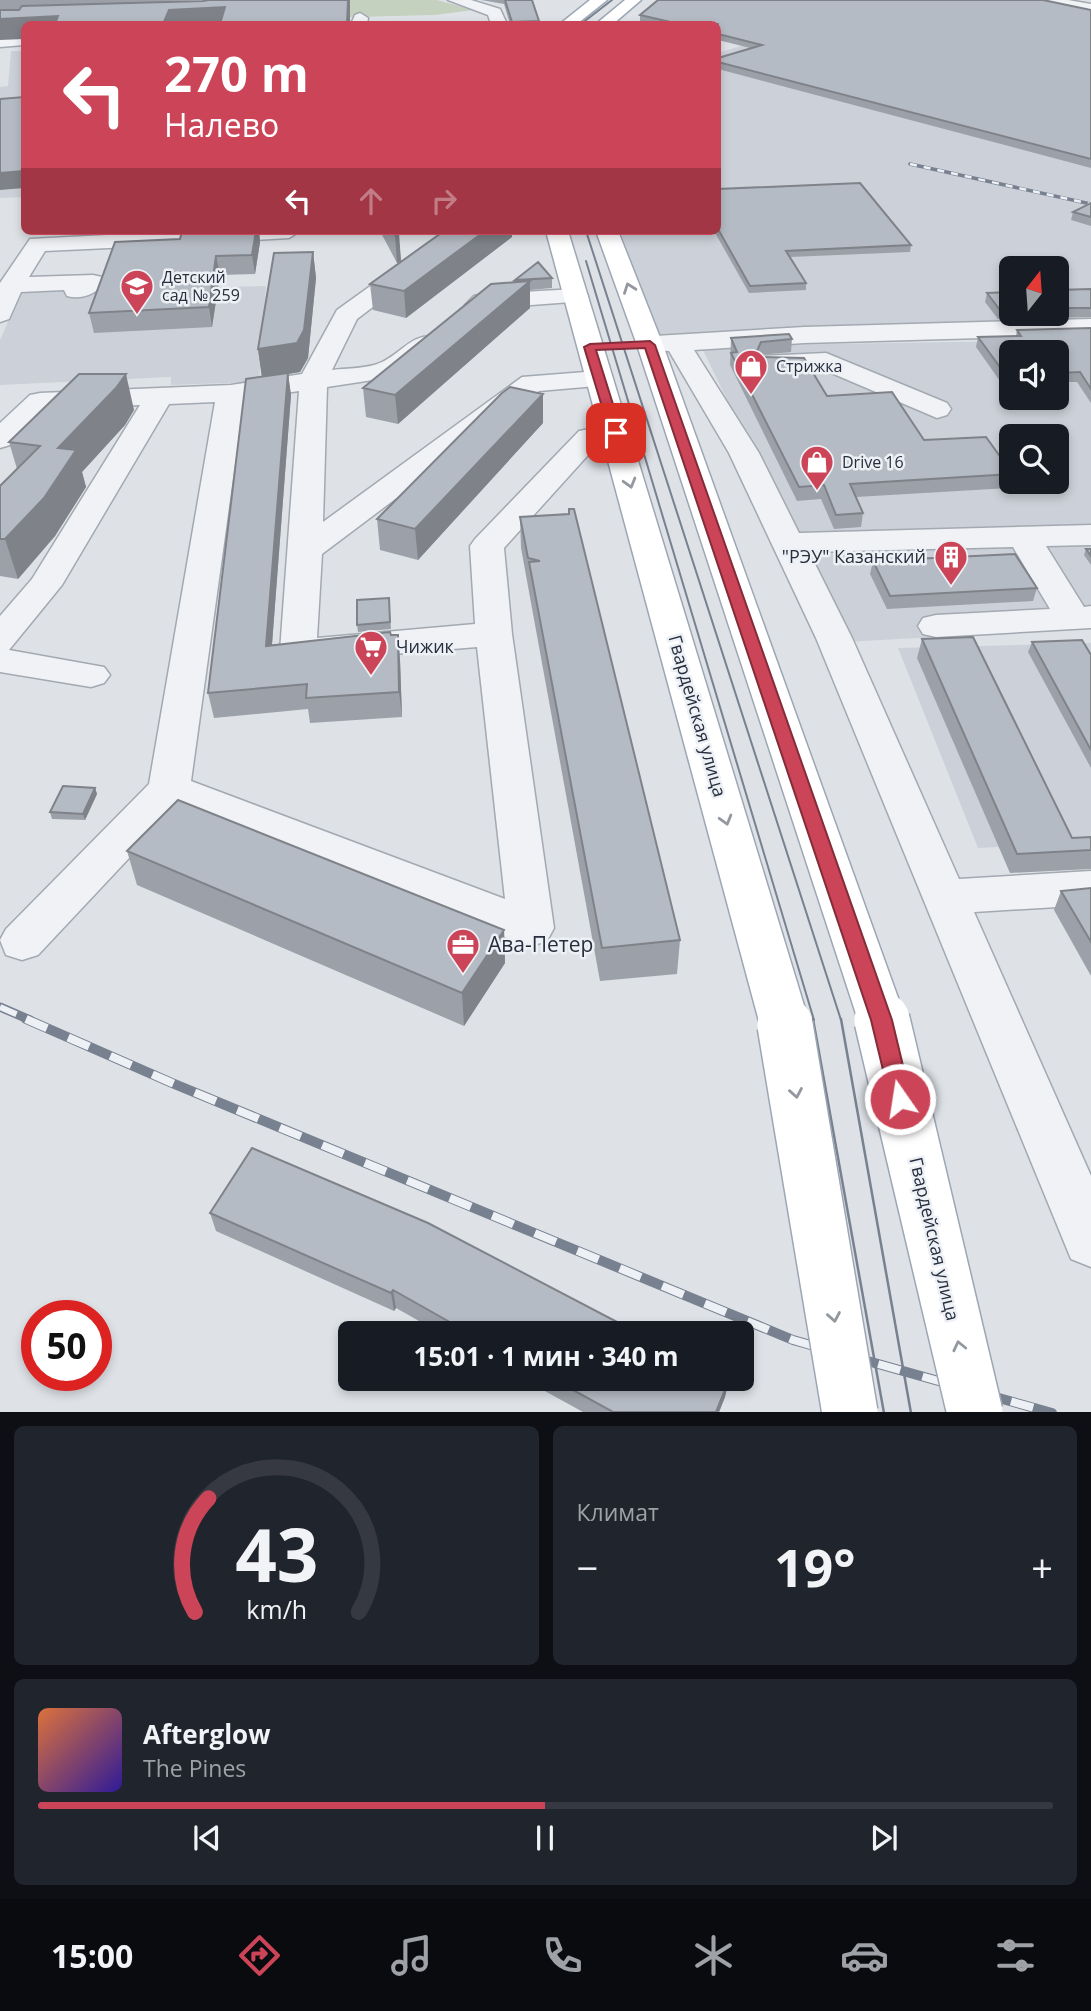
<!DOCTYPE html>
<html lang="ru">
<meta charset="utf-8">
<style>
:root{--surface:#171b24;--page:#20242c;--text:#f1f3f6;--muted:#9ea1a6;--line:#363941;--accent:#cb4457}
body{margin:0;font-family:"Open Sans",sans-serif;background:var(--page);color:var(--text);height:100vh;display:flex;flex-direction:column;font-size:26px;white-space:nowrap}
*{box-sizing:border-box;margin:0}
p{font-size:23px;color:var(--muted)}
.icon{flex:none;width:38px;height:38px;fill:none;stroke:currentColor;stroke-width:2;stroke-linecap:round;stroke-linejoin:round}
.map{position:relative;height:1412px;overflow:hidden}
.drawer{display:flex;flex-direction:column;gap:14px;padding:14px;background:#0d0f14;flex:1}
.drawer>*{flex:none}
.guide{position:absolute;left:21px;top:21px;width:700px;height:214px;border-radius:10px;box-shadow:0 4px 10px #0003;background:#cb4457;color:#fff;overflow:hidden}
.needle{width:46px;rotate:17deg}
.controls{position:absolute;left:999px;top:256px;display:grid;gap:14px}
.controls a{display:grid;place-items:center;width:70px;height:70px;border-radius:10px;background:var(--surface);box-shadow:0 4px 10px #0003;font-size:35px}
.speed{position:absolute;left:21px;top:1300px;display:flex;gap:14px;font-size:35px;font-weight:700;text-align:center}
.speed>*{display:grid;place-content:center;width:91px;height:91px;border-radius:50%;background:var(--surface);box-shadow:0 4px 10px #0003;line-height:1}
.speed .limit{border:10px solid #d22;background:#fff;color:#111}
.pin{position:absolute;display:grid;place-items:center;width:60px;height:60px;color:#fff;margin:-30px;border-radius:14px;box-shadow:0 4px 10px #0006}
.me{position:absolute;width:77px;margin:-38px;rotate:347deg;stroke-linejoin:round;filter:drop-shadow(0 0 5px #0008)}
.turn{display:flex;align-items:center;gap:24px;height:147px;padding:0 28px;font-size:32px}
.turn .icon{width:91px;height:91px;stroke-width:2.5}
.turn b{display:block;font-size:49px;line-height:60px}
.lanes{display:flex;align-items:center;height:66px;padding:0 28px;background:#0003;justify-content:center;gap:35px;direction:ltr}
.lanes .off{opacity:.35}
.big{font-size:52px;font-weight:700;line-height:1.1}
.drawer .card{flex:1;display:flex;flex-direction:column;justify-content:center;gap:10px;min-width:0;padding:0 24px;border-radius:10px;background:var(--page)}
.drawer .dial{align-items:center;gap:0}
.dial svg{height:182px;overflow:visible;fill:none;stroke:var(--line);stroke-width:7;stroke-linecap:round;text-anchor:middle}
.dial text{fill:var(--text);stroke:none}
.song{display:flex;align-items:center;gap:21px}
.cover{width:84px;height:84px;border-radius:10px;background:linear-gradient(135deg,hsl(20 70% 55%),hsl(250 70% 35%))}
.played{height:7px;border-radius:4px;background:linear-gradient(90deg,var(--accent) 50%,var(--line) 50%)}
.keys{display:flex;justify-content:space-around;direction:ltr}
.heat{display:flex;justify-content:space-between;align-items:center;font-size:38px;direction:ltr}
.drawer .tiles{flex:1;display:grid;gap:14px;grid-template-columns:1fr 1fr}
.card:last-child{grid-column:span 2}
.trip{position:absolute;left:338px;top:1321px;width:416px;height:70px;border-radius:10px;background:var(--surface);box-shadow:0 4px 10px #0003;font-weight:700;line-height:70px;text-align:center}
.tabs{display:flex;height:112px;justify-content:space-around;align-items:center;background:#090b0e;color:var(--muted)}
.tabs .icon{width:49px;height:49px}
.tabs .active{color:var(--accent)}
.tabs b{font-size:32px;color:var(--text)}
.map>svg:first-child{display:block}
.built{fill:#ccd1d9;fill-rule:evenodd}
.green{fill:#c4d1bf}
.lines{fill:none;stroke-linecap:round;stroke-linejoin:round}
.minor-casing{stroke:#a3a9b1;stroke-width:3}
.major-casing{stroke:#9da6b3;stroke-width:3}
.minor{fill:#f0f2f6;fill-rule:evenodd}
.major{fill:#fff;fill-rule:evenodd}
.tram-far1{stroke:#788190;stroke-width:2}
.tram{stroke:#788190;stroke-width:2.5}
.rail-far2-casing{stroke:#788190;stroke-width:3.5}
.rail-far1-casing{stroke:#788190;stroke-width:9}
.rail-casing{stroke:#788190;stroke-width:10}
.rail-far2{stroke:#edf0f5;stroke-width:2.5;stroke-dasharray:7;stroke-linecap:butt}
.rail-far1{stroke:#edf0f5;stroke-width:6;stroke-dasharray:18;stroke-linecap:butt}
.rail{stroke:#edf0f5;stroke-width:8;stroke-dasharray:23;stroke-linecap:butt}
.major-bridge-casing{stroke:#9da6b3;stroke-width:58;stroke-linecap:butt}
.major-bridge{stroke:#fff;stroke-width:55}
.wall{fill:#9ca1a9}
.shaded-wall{fill:#7f8389}
.building{fill:#b5bbc4;stroke:#7f8389;stroke-width:2}
.oneway{stroke:#93979e}
.route{fill:#cb4457;stroke:#842c39;stroke-width:2}
.labels{text-anchor:middle;stroke-width:5;stroke-linejoin:round;paint-order:stroke}
.far-poi-label{font-size:16px;fill:#272f3e;stroke:#edf0f5;text-anchor:start}
.poi-label{font-size:18px;fill:#272f3e;stroke:#edf0f5;text-anchor:end}
.street-label{font-size:18px;fill:#272f3e;stroke:#edf0f5}
.near-poi-label{font-size:21px;fill:#272f3e;stroke:#edf0f5;text-anchor:start}
</style>
<div class="map">
<svg width="1091" height="1413" viewBox="0 0 1091 1413">
<rect width="100%" height="100%" fill="#dee2e7"/>
<path class="built" d="M879 3 1091 13V320L659 335 620 231H718V53ZM1012 268H1057V313H1012Z
M11 51H24V197L0 198V87L8 86Z
M266 286 259 382 171 385V377L0 385V340L21 292Z
M1091 340V629L844 642 701 346ZM1012 352H1057V397H1012ZM1012 436H1057V481H1012Z
M1091 643V842L978 848 898 648Z"/>
<path class="green" d="M294 0H437L473 10 435 15 236 20Z"/>
<g class="lines">
<defs>
<path id="minor" d="M448 0H471L500 9 507 24H491L488 15Z
M1038 0H1068L1091 4V14L1040 3Z
M360 13 368 18 367 24H351L355 15Z
M24 35V45L0 47V37Z
M185 231 180 243 172 245 45 251 29 277 93 275 102 277 105 282C97 294 81 300 67 296L64 290 21 292 9 319 0 322V283L30 239Z
M198 231H300L289 238 206 243 195 236Z
M447 231H473L357 319 332 370C347 368 368 369 382 362 402 353 413 332 436 337L440 343 399 376 327 387 323 522 522 377 598 371 608 373 612 379 608 385 539 391 322 554 317 638 475 624 470 546 475 539 579 431 616 424 626 427 631 433 626 439 598 444 504 548 512 634 554 928 547 941 531 946 515 941 176 808 38 955 22 960 6 955 0 940 6 929 149 784 215 402 169 404 62 585 9 650 104 667 110 675 104 683 91 687 0 672V616L32 579 140 405 48 409 10 445 0 448V423L30 395 40 393 231 385 302 374 337 310ZM299 391 280 651 285 659 298 662 477 647 505 899 191 781 244 399Z
M576 289 585 291 588 296 585 301 490 308 478 313 469 310 465 305 474 296 483 294Z
M1091 319V335L804 343 694 350 759 453 799 533 1091 525V545L1046 546 1084 607 1091 606V628L936 637 923 634 918 626 923 618 936 615 1050 609 1013 547 809 552 852 638 959 879 1091 871V905L974 912 1091 1176V1267L1071 1259 816 638 729 453 669 351 646 350 642 344 646 338 655 336 804 327Z
M826 353 947 403 951 409 947 415 937 418 822 369 762 368 758 362 762 356Z"/>
<path id="major" d="M590 0H607L577 24H560Z
M625 0H641L613 24H596Z
M546 231H568L810 1025 802 1040 785 1046 768 1040 760 1025Z
M596 231H618L663 345 906 1020 899 1034 882 1040 865 1034 858 1020 637 345Z"/>
</defs>
<use href="#minor" class="minor-casing"/>
<use href="#major" class="major-casing"/>
<use href="#minor" class="minor"/>
<use href="#major" class="major"/>
<path class="tram-far1" d="M581 24 612 0
M586 231 841 1020
M586 261 814 1020"/>
<path class="tram" d="M813 1019 884 1413
M841 1019 911 1413"/>
<defs>
<path id="rail-far2" d="M910 164 1091 204"/>
<path id="rail-far1" d="M0 1007 30 1020"/>
<path id="rail" d="M26 1019 172 1083 793 1340 1052 1413"/>
</defs>
<use href="#rail-far2" class="rail-far2-casing"/>
<use href="#rail-far1" class="rail-far1-casing"/>
<use href="#rail" class="rail-casing"/>
<use href="#rail-far2" class="rail-far2"/>
<use href="#rail-far1" class="rail-far1"/>
<use href="#rail" class="rail"/>
<defs>
<path id="major-bridge" d="M882 1020 975 1413
M785 1025 850 1413"/>
</defs>
<use href="#major-bridge" class="major-bridge-casing"/>
<use href="#major-bridge" class="major-bridge"/>
</g>
<path class="wall" d="M0 0H350V24H24L0 40Z
M481 0H532L539 21V24H510L504 4Z
M1091 10V168L718 69V58L750 48 718 40V24H653L640 21V15Z
M718 187V189L911 245 910 252 790 257 806 283V290L749 293 714 231H718Z
M1091 203V226L1071 220 1073 212Z
M182 231H259L260 242 255 274 220 275 212 327 94 333 89 313 180 239Z
M380 231H398L401 261 397 263Z
M512 237 406 318 373 310 370 284Z
M313 252 316 278 308 358 300 372 288 374 291 395 272 645 391 635 400 660 402 717 310 723 308 709 214 718 208 693 262 377 258 349Z
M552 278V288L530 290V308L398 424 366 417 363 388 515 282V280Z
M1091 289V317L998 319 985 302 987 293 1012 292V313H1057V290Z
M1091 328V403L1077 382H1057V352H1012V384H1002L976 347 978 337 1016 336 1017 330Z
M731 338 792 339 791 352 760 355 761 357 827 396 924 440 1012 473V478L1009 488 856 497 863 513 861 527 834 529 821 499 797 501 730 365Z
M134 410 125 425 82 472 86 487 55 536 18 579 0 576V486L17 469 9 442Z
M543 423 418 560 380 550 377 519Z
M569 514 680 940 677 974 600 981 521 548 520 517Z
M1086 549H1091V565L1084 555Z
M873 561 1037 588 1033 601 887 609 870 574Z
M389 598 391 629 358 632 357 625Z
M922 639 1072 838 1091 837V869L1010 873 917 658Z
M1032 642 1091 655V768L1028 652Z
M95 788 97 794 85 820 52 819 50 812Z
M127 851 504 930 505 963 464 1026 137 885Z
M1091 888V976L1054 910 1061 891Z
M210 1213 640 1334H442L396 1308 394 1311 216 1231Z
M523 1379H727L725 1397 719 1412H583Z"/>
<path class="shaded-wall" d="M348 0H350V24H347Z
M225 7 228 24H163L169 10Z
M58 16 60 24H24V39L0 40V19Z
M24 171V188L0 190V173Z
M256 231H259L260 242 255 274 252 255Z
M485 231H512V237L406 318 404 291Z
M399 233 401 261 397 263 395 235Z
M313 252 316 278 308 358 300 372 288 374 291 395 270 670 266 646 262 378 258 349Z
M216 256 220 275 212 327 209 307Z
M530 281V308L398 424 395 395Z
M126 374 134 410 125 425 82 472 86 487 55 536 18 579 5 539 58 448Z
M543 394V423L418 560 415 529Z
M398 635 400 660 402 717 399 692Z
M95 788 97 794 85 820 83 814Z
M504 930 505 963 464 1026 462 993Z
M393 1290 396 1308 394 1311 391 1293Z
M729 1380 725 1397 719 1412H716Z"/>
<path class="building" d="M208 0H348L347 24H220L225 7 169 10 163 24H55L58 16 0 19V10H19L22 6 203 1Z
M505 0H532L539 21 512 22Z
M658 0H1043L1091 10V159L718 62V58L762 45 718 34V24H679L640 15Z
M24 97V171L0 173V99Z
M860 183 911 245 786 251 806 283 750 286 718 229V189Z
M1091 203V217L1073 212Z
M182 231H256L252 255 216 256 209 307 89 313 115 242 180 239Z
M393 231H398L399 233 395 235Z
M444 231H485L404 291 370 284Z
M313 252 304 330 297 343 258 349 274 253Z
M538 262 552 278 515 280Z
M530 281 395 395 363 388 491 284Z
M1091 289V308H1057V290Z
M1012 292V309L1000 310 987 293Z
M1091 328V389L1080 372 1057 373V352H1012V374H1005L978 337 1021 336 1017 330Z
M789 334 792 339 761 342 757 351 761 357 804 358 827 396 892 392 924 440 986 437 1012 473V474L850 484 863 513 836 515 824 485 799 487 731 353 737 352 731 338Z
M288 373 266 646 390 632 391 635H398L399 692 306 698 307 684 208 693 246 379Z
M79 374H126L116 388 58 448 76 450 44 498 5 539H0V486L40 446 9 442Z
M510 387 543 394 415 529 377 519 502 393Z
M569 509H574L680 940 602 948 529 562 540 561 528 558 520 517 569 514Z
M1086 549H1091V556Z
M1015 554 1037 588 890 596 873 561Z
M389 598 390 622 357 625V600Z
M973 637 1072 838 1091 837V850L1017 854 922 639Z
M1082 640 1091 655V750L1032 642Z
M63 786 95 788 83 814 50 812Z
M178 800 504 930 462 993 127 851Z
M1091 888V942L1061 891Z
M252 1148 428 1223 640 1334H471L393 1290 391 1293 210 1213Z
M553 1379H727L729 1380 716 1412H613Z"/>
<defs><path id="oneway-chevron" d="M-2-3.5L2.5 0L-2 3.5" fill="none" stroke-width="1.6" stroke-linecap="round" stroke-linejoin="round" transform="scale(1.75)"/></defs>
<g class="oneway">
<use href="#oneway-chevron" transform="translate(629 288) rotate(-110)"/>
<use href="#oneway-chevron" transform="translate(630 483) rotate(74)"/>
<use href="#oneway-chevron" transform="translate(726 820) rotate(74)"/>
<use href="#oneway-chevron" transform="translate(796 1093) rotate(80)"/>
<use href="#oneway-chevron" transform="translate(834 1317) rotate(80)"/>
<use href="#oneway-chevron" transform="translate(959 1346) rotate(-103)"/>
</g>
<path class="route" d="M650 341 655 345 892 1020 911 1099 908 1105 900 1108 893 1105 890 1099 871 1020 645 348 596 350 622 433 616 436 610 433 584 347 590 344Z"/>
<defs>
<symbol id="school-pin" viewBox="-11 -11 22 30"><path d="M0 17L-7.5 6A9.5 9.5 0 1 1 7.5 6Z" fill="#cb4457" stroke="#edf0f5"/><path d="M0-5L7-2L0 1L-7-2ZM-4 1L0 2.5L4 1V4Q0 6-4 4Z" fill="#fff"/></symbol>
<symbol id="shop-pin" viewBox="-11 -11 22 30"><path d="M0 17L-7.5 6A9.5 9.5 0 1 1 7.5 6Z" fill="#cb4457" stroke="#edf0f5"/><path d="M-5-2.5h2.3a2.7 3.5 0 0 1 5.4 0H5L5.5 6h-11ZM-1.5-2.5h3a1.5 2.3 0 0 0-3 0Z" fill="#fff"/></symbol>
<symbol id="building-pin" viewBox="-11 -11 22 30"><path d="M0 17L-7.5 6A9.5 9.5 0 1 1 7.5 6Z" fill="#cb4457" stroke="#edf0f5"/><path d="M-4-6H4V6H1V3H-1V6H-4ZM-2.5-4.3h1.7v1.8h-1.7ZM.8-4.3h1.7v1.8H.8ZM-2.5-1h1.7V.8h-1.7ZM.8-1h1.7V.8H.8Z" fill="#fff"/></symbol>
<symbol id="supermarket-pin" viewBox="-11 -11 22 30"><path d="M0 17L-7.5 6A9.5 9.5 0 1 1 7.5 6Z" fill="#cb4457" stroke="#edf0f5"/><path d="M-6-5.5h2.5l.6 2H6L4.5 2H-2.5L-4.4-4H-6ZM-1.5 3.2a1.3 1.3 0 1 0 .1 0ZM3 3.2a1.3 1.3 0 1 0 .1 0Z" fill="#fff"/></symbol>
<symbol id="office-pin" viewBox="-11 -11 22 30"><path d="M0 17L-7.5 6A9.5 9.5 0 1 1 7.5 6Z" fill="#cb4457" stroke="#edf0f5"/><path d="M-6-3h4V-5.5h4V-3h4V5H-6ZM-1-4.5V-3h2v-1.5ZM-6 0V1H6V0Z" fill="#fff"/></symbol>
</defs>
<g fill-rule="evenodd">
<use href="#school-pin" x="118" y="267" width="38" height="52"/>
<use href="#shop-pin" x="732" y="347" width="38" height="52"/>
<use href="#shop-pin" x="798" y="443" width="38" height="52"/>
<use href="#building-pin" x="932" y="538" width="38" height="52"/>
<use href="#supermarket-pin" x="352" y="628" width="38" height="52"/>
<use href="#office-pin" x="444" y="926" width="38" height="52"/>
</g>
<g class="labels">
<g class="far-poi-label">
<text x="162" y="283">Детский<tspan x="162" dy="18">сад № 259</tspan></text>
<text x="776" y="372">Стрижка</text>
<text x="842" y="468">Drive 16</text>
</g>
<g class="poi-label">
<text x="926" y="563">"РЭУ" Казанский</text>
<text x="396" y="653" text-anchor="start">Чижик</text>
</g>
<g class="street-label">
<text transform="translate(697 716) rotate(74)" y="6">Гвардейская улица</text>
<text transform="translate(934 1239) rotate(77)" y="6">Гвардейская улица</text>
</g>
<g class="near-poi-label">
<text x="488" y="952">Ава-Петер</text>
</g>
</g>
</svg>
<div class="controls">
<a><svg class="needle" viewBox="-14 -14 28 28"><path d="M0-13l5 13h-10z" fill="#e53935"/><path d="M0 13l5-13h-10z" fill="#9ea1a6"/></svg></a>
<a><svg class="icon" aria-label="sound" viewBox="0 0 24 24"><path d="M4 9h4l5-4v14l-5-4H4zM17 9q2 3 0 6"/></svg></a>
<a><svg class="icon" aria-label="search" viewBox="0 0 24 24"><circle cx="10" cy="10" r="6"/><path d="M15 15l6 6"/></svg></a>
</div>
<div class="speed"><div class="limit">50</div></div>
<div class="pin" style="left:616px;top:433px;background:#d93025"><svg class="icon" aria-label="arrive" viewBox="0 0 24 24"><path d="M6 21V4h12l-3 4 3 4H6"/></svg></div>
<svg class="me" style="left:900px;top:1099px" viewBox="-20 -20 40 40"><circle r="17" fill="#cb4457" stroke="#fff" stroke-width="3"/><path d="M0-11L8 9 0 5-8 9z" fill="#fff"/></svg>
<div class="trip">15:01 · 1 мин · 340 m</div>
<div class="guide">
<div class="turn"><svg class="icon" aria-label="left" viewBox="0 0 24 24"><path d="M17 20v-9H6M10 6l-5 5 5 5"/></svg><div><b>270 m</b>Налево</div></div>
<div class="lanes"><svg class="icon" aria-label="left" viewBox="0 0 24 24"><path d="M17 20v-9H6M10 6l-5 5 5 5"/></svg><svg class="icon off" aria-label="ahead" viewBox="0 0 24 24"><path d="M12 20V5M6 11l6-6 6 6"/></svg><svg class="icon off" aria-label="right" viewBox="0 0 24 24"><path d="M7 20v-9h11M14 6l5 5-5 5"/></svg></div>
</div>
</div>
<section class="drawer">
<div class="tiles">
<div class="card dial"><svg viewBox="0 0 100 80">
<path d="M14 69A42 42 0 1 1 86 69"/>
<path d="M14 69A42 42 0 0 1 20 19" stroke="#cb4457"/>
<text x="50" y="56" font-size="32" font-weight="700">43</text>
<text x="50" y="72" font-size="11">km/h</text>
</svg></div>
<div class="card"><p>Климат</p>
<div class="heat"><a>−</a><b class="big">19°</b><a>+</a></div>
</div>
<div class="card">
<div class="song"><i class="cover"></i><div><b>Afterglow</b><p>The Pines</p></div></div>
<div class="played"></div>
<div class="keys"><svg class="icon" aria-label="previous" viewBox="0 0 24 24"><path d="M18 5L8 12l10 7zM5 5v14"/></svg><svg class="icon" aria-label="pause" viewBox="0 0 24 24"><path d="M8 5v14M16 5v14"/></svg><svg class="icon" aria-label="next" viewBox="0 0 24 24"><path d="M6 5l10 7-10 7zM19 5v14"/></svg></div>
</div>
</div>
</section>
<nav class="tabs">
<b>15:00</b>
<svg class="icon active" aria-label="directions" viewBox="0 0 24 24"><path d="M12 3l9 9-9 9-9-9zM9 14v-3h6M13 9l2 2-2 2"/></svg>
<svg class="icon" aria-label="music" viewBox="0 0 24 24"><path d="M9 18V5l10-2v13"/><circle cx="6" cy="18" r="3"/><circle cx="16" cy="16" r="3"/></svg>
<svg class="icon" aria-label="phone" viewBox="0 0 24 24"><path d="M5 4h4l2 5-3 2q2 4 5 5l2-3 5 2v4C11 20 4 13 5 4z"/></svg>
<svg class="icon" aria-label="climate" viewBox="0 0 24 24"><path d="M12 3v18M4 7l16 10M4 17L20 7"/></svg>
<svg class="icon" aria-label="car" viewBox="0 0 24 24"><path d="M5 17H2v-5l4-1 3-4h7l3 4 3 1v5h-3M9 17h6M6 11h13"/><circle cx="7" cy="17" r="2"/><circle cx="17" cy="17" r="2"/></svg>
<svg class="icon" aria-label="filters" viewBox="0 0 24 24"><path d="M4 7h16M4 17h16"/><circle cx="9" cy="7" r="2"/><circle cx="15" cy="17" r="2"/></svg>
</nav>
